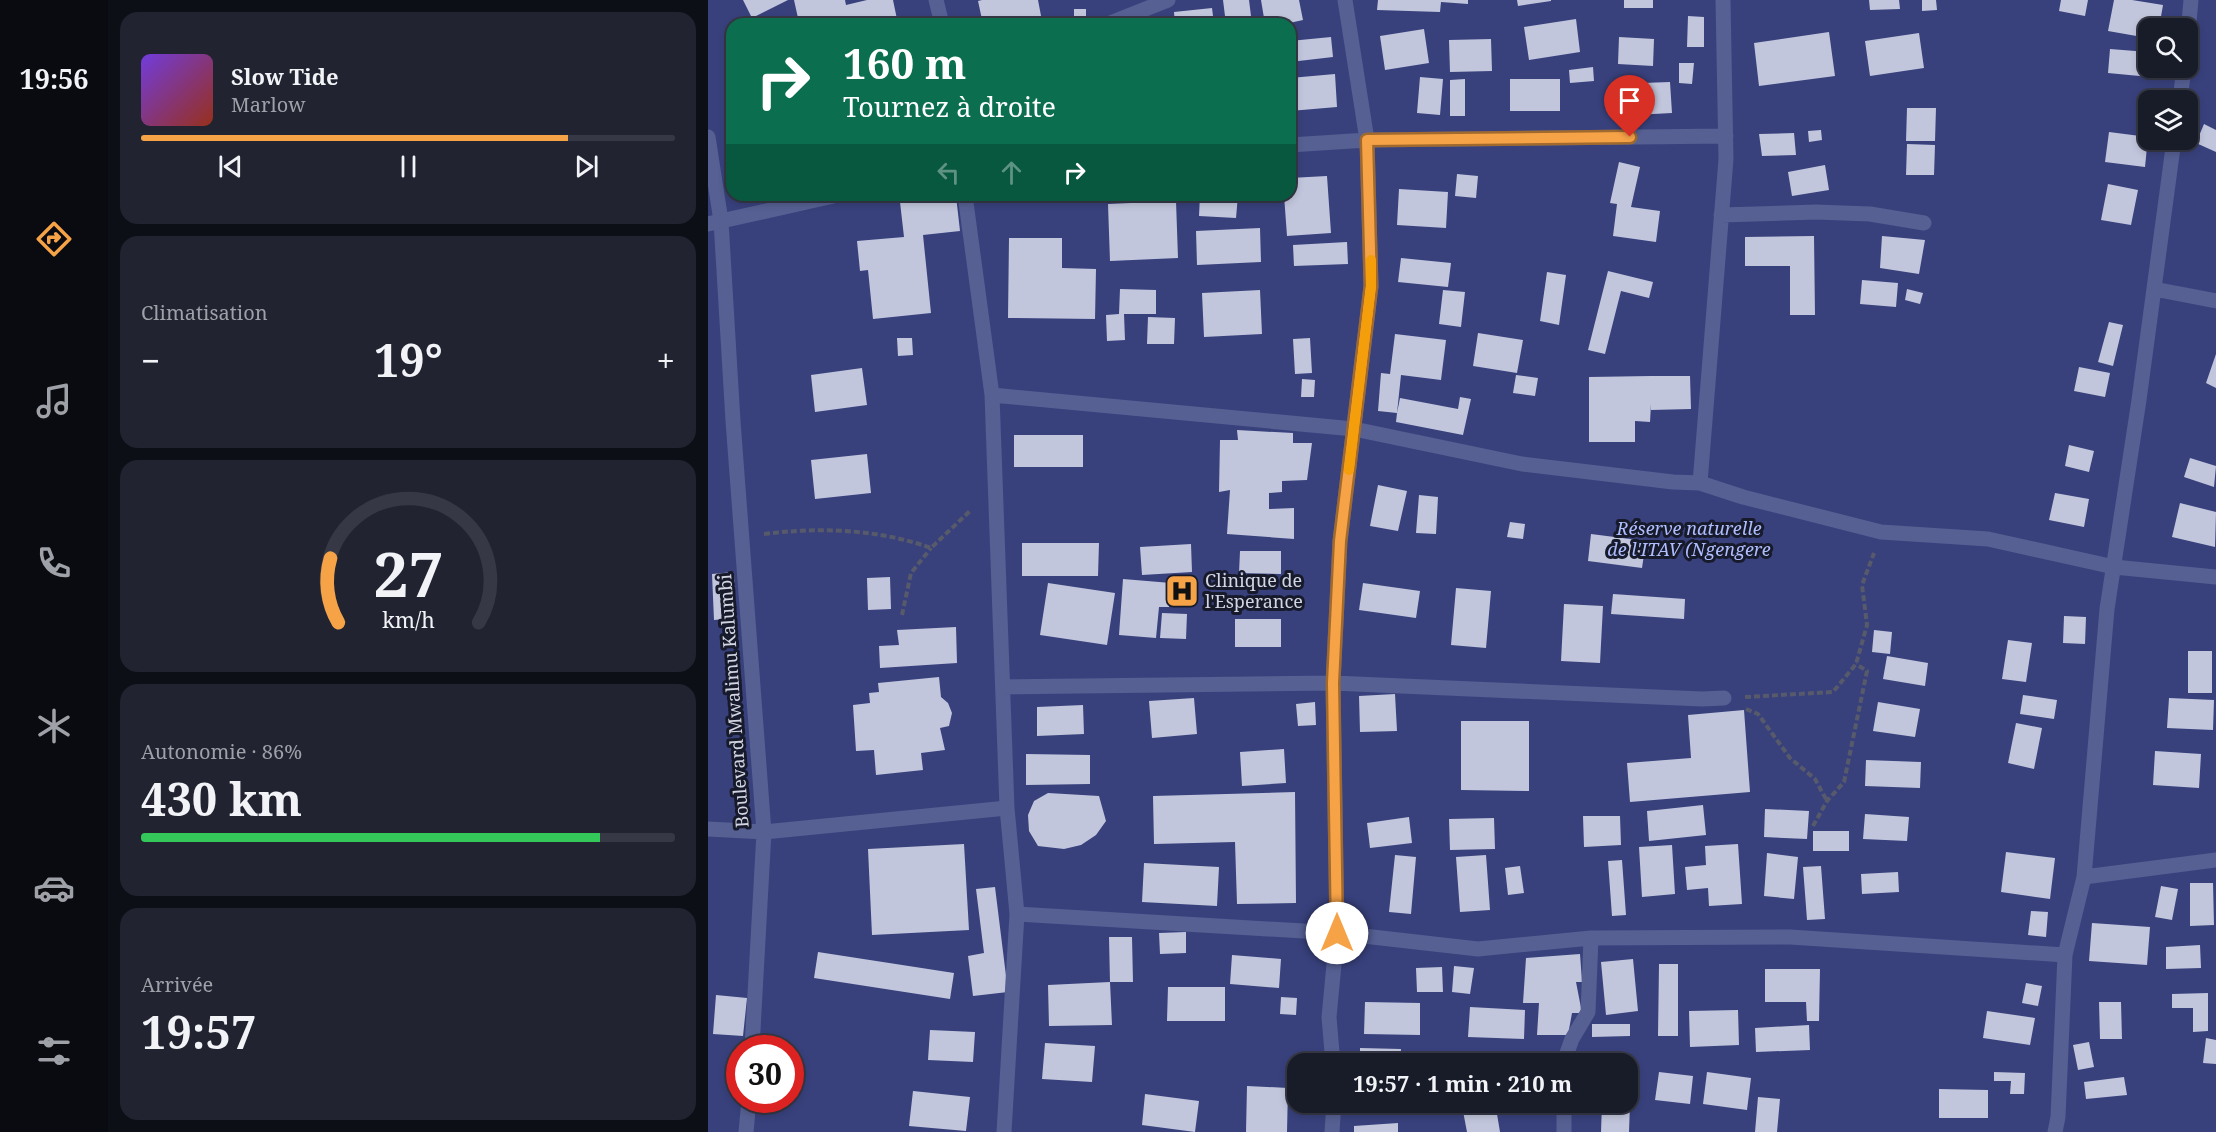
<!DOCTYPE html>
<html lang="fr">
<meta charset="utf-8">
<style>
:root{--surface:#181b28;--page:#212430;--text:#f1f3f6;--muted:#9fa1a8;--line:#363945;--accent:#f6a247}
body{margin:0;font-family:"Noto Serif",serif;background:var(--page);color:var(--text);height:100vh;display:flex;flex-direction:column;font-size:22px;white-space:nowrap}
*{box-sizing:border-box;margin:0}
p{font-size:20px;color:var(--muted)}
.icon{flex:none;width:33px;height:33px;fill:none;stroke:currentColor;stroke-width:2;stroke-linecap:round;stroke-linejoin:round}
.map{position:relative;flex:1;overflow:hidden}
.drawer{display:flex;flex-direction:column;gap:12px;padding:12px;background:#0d0f16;width:600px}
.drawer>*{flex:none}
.banner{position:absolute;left:18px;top:18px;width:570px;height:183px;border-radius:18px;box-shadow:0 3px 9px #0003,0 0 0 2px var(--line);background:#0b6e4f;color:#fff;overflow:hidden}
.buttons{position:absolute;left:1430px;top:18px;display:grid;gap:12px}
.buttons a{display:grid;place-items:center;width:60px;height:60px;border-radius:12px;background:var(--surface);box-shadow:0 3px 9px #0003,0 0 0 2px var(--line);font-size:30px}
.speed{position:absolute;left:18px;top:1035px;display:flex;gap:12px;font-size:30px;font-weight:700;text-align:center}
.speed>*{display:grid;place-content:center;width:78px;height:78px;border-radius:50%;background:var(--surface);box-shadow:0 3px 9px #0003,0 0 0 2px var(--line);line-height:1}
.speed .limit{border:9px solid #d22;background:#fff;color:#111}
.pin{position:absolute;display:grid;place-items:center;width:51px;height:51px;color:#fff;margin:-62px -26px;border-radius:50% 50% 50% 0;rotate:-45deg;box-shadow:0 0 6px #0007}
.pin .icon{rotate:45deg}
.me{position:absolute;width:66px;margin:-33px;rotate:0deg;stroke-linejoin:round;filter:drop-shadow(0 0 4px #0008)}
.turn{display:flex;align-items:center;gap:21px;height:126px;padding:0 18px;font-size:27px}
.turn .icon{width:78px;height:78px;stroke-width:2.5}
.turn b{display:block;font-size:42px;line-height:51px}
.lanes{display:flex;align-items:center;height:57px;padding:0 18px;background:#0003;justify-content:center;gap:30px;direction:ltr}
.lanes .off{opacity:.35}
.big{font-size:45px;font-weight:700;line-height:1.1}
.drawer .card{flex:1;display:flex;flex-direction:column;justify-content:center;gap:9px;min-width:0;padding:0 21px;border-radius:18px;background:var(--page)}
.drawer .dial{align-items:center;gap:0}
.dial svg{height:156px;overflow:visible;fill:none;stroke:var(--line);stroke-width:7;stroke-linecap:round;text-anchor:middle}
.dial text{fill:var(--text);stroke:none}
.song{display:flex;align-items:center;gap:18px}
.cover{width:72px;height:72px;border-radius:9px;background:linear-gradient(135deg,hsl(260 70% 55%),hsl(10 70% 35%))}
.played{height:6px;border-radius:3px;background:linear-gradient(90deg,var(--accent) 80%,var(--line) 80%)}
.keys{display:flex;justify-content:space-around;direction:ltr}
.heat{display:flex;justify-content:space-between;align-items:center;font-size:33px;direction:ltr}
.charge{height:9px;border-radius:4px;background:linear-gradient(90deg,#34c759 86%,var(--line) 0)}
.trip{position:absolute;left:579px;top:1053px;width:351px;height:60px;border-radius:18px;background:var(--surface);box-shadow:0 3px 9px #0003,0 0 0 2px var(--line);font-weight:700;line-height:60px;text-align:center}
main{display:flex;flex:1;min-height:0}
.dock{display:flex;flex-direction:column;width:108px;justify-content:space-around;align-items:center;background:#0a0b10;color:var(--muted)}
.dock .icon{width:42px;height:42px}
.dock .on{color:var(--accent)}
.dock b{font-size:27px;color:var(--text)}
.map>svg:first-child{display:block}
.green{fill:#38417c;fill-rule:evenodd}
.building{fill:#c1c6dd}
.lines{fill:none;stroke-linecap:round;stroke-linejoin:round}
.path{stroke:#575a6a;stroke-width:4;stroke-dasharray:6 3;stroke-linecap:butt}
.minor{stroke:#566093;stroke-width:15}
.route-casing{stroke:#a0692e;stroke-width:15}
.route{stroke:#f6a247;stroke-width:10}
.slow{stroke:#f59e0b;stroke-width:10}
.labels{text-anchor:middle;stroke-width:6;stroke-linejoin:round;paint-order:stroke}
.park-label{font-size:18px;font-style:italic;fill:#aebdfd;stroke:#171a2b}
.poi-label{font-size:18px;fill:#d3d6e2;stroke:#171a2b;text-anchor:start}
.street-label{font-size:18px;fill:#d3d6e2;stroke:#171a2b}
</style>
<main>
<nav class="dock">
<b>19:56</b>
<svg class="icon on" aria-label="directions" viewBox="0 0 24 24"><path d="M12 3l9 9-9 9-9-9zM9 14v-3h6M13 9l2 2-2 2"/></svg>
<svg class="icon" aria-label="music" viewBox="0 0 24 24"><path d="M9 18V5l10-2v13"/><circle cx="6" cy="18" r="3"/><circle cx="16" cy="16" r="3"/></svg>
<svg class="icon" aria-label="phone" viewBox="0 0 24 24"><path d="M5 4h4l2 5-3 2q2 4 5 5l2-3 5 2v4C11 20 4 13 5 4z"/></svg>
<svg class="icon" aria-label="climate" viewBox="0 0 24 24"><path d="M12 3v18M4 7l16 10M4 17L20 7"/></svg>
<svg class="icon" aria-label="car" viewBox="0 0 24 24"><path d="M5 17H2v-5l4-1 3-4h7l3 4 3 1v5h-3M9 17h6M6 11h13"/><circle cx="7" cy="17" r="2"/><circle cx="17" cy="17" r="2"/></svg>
<svg class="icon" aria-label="filters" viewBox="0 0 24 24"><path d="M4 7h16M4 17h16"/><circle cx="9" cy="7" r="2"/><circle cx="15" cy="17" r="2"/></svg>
</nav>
<section class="drawer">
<div class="card">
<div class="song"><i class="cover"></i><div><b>Slow Tide</b><p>Marlow</p></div></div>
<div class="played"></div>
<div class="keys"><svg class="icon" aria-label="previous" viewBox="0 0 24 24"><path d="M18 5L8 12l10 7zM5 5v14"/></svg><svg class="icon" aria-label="pause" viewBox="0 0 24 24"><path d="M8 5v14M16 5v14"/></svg><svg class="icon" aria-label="next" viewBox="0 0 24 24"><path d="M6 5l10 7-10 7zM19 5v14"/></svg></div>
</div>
<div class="card"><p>Climatisation</p>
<div class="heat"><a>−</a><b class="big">19°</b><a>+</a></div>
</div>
<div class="card dial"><svg viewBox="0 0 100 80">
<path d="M14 69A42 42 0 1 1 86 69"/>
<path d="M14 69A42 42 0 0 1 10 36" stroke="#f6a247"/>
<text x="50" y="56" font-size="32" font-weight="700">27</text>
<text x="50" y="72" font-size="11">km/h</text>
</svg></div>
<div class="card"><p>Autonomie · 86%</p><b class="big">430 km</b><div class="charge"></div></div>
<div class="card"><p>Arrivée</p><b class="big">19:57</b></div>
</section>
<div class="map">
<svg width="1508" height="1132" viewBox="0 0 1508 1132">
<rect width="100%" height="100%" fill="#202435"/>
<path class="green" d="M0 0H1508V1132H0ZM24 24H582V195H24ZM1440 28H1479V68H1440ZM1440 100H1479V140H1440ZM32 1048H82V1100H32ZM590 1064H920V1102H590Z"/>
<path class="building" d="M35 0H80L44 18Z
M86 0H137L138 5 159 0H185L190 24H66L90 18Z
M274 0H330L334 21 321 24H275L270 1Z
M515 0H541L544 24H518Z
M553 0H591L595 20 577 24H557Z
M670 0H760V4L733 2 732 12 669 10Z
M809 0H843V1L810 6Z
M916 0H945V8H916Z
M1161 0H1191L1192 9 1162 10Z
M1214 0H1228L1229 10 1214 11Z
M1353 0H1380L1377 16 1351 11Z
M1406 0H1424L1455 5 1451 28H1440V38L1400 31Z
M504 8 506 24H467L466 12Z
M366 9H378V19H366Z
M980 16 996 17V47H979Z
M868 19 872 52 821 60 816 27Z
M716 29 721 63 677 70 672 36Z
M1121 32 1127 76 1051 86 1046 43Z
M1211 33 1216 68 1162 76 1157 41Z
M623 37 625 57 582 62V41Z
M911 37 946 39 945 66 910 64Z
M783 39 784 71 742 72 741 40Z
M1402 49 1440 52V68H1443L1442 77 1400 73Z
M971 63H986L984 84 971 83Z
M885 67 886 81 862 83 861 70Z
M627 74 629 107 582 111V78Z
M712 77 735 79 732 115 709 113Z
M757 79V116H742V80Z
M802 79H852V111H802Z
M962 82 964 113 908 116 907 84Z
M1199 108H1228L1227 141H1198Z
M1496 124 1508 130V152L1488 143Z
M1113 130 1114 140 1101 142 1100 131Z
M1401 132 1440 137 1437 167 1397 162Z
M1086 133 1088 155 1054 156 1051 134Z
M1199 144 1227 145 1226 175H1198Z
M911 162 932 167 923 207 952 211 948 242 905 236 909 204 902 203Z
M1117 165 1121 190 1084 196 1080 172Z
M749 174 770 176 768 198 747 196Z
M619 176 623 233 579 236 576 195H582V178Z
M1400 184 1430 190 1423 225 1393 220Z
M691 189 740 192 738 228 689 225Z
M492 195H530L528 218 491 216Z
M248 196 252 231 215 235 223 313 165 319 160 270 152 271 149 241 196 237 192 202Z
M468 201 470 258 402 261 400 204Z
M552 228 553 262 489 265 488 231Z
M1106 236 1107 315H1082V266H1037V237Z
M1174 236 1217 240 1211 274 1172 268Z
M301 238H354V268L388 269 387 319 300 318Z
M639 242 640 264 586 266 585 245Z
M693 258 743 263 740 287 690 282Z
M900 271 945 282 941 298 913 291 897 354 880 350Z
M839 272 858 275 851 325 832 321Z
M1154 280 1190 283 1188 307 1152 304Z
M412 289 448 290V314H416L417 340 399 341 398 315 411 314Z
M1199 289 1215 293 1212 304 1197 300Z
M552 290 554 334 496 337 494 293Z
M735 290 757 292 753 327 731 324Z
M440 317 467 318 466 344H439Z
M1401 322 1415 325 1405 366 1390 362Z
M770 333 815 340 809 373 765 366Z
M687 334 738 340 733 380 693 375 689 413 692 398 750 409 752 397 763 399 755 435 688 422 689 413 670 411 673 373 682 374Z
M189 338H204L205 355 190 356Z
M602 338 604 373 587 374 585 339Z
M1508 354V388L1498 383Z
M1371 367 1402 373 1397 397 1366 391Z
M154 368 159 405 107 412 103 375Z
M808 375 830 378 827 396 805 393Z
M943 376H982L983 409 943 410V404L942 422 927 421V442H881V377Z
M594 379 607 380 606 397H593Z
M529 430 585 433V443H604L599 480 574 481V492L561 493V509L586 508V539L519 534 522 490 511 492 512 440H530Z
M306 435H375V467H306Z
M1361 445 1386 451 1381 472 1357 466Z
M159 454 163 493 107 499 103 460Z
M1482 458 1508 466 1506 487 1476 477Z
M670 485 699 491 690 531 662 526Z
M1347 493 1381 499 1376 527 1341 520Z
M711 495 730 497 728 534 708 533Z
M1472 503 1508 512 1507 547 1464 537Z
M802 522 817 524 815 539 799 537Z
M883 534 938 541 934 568 880 561Z
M314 543H391L390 576H314Z
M483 544 484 572 434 575 432 547Z
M532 551H573V574L531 573Z
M26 572 28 618 6 620 4 574Z
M182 577 183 609 160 610 159 578Z
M415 579 463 583 461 607H451L448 638 411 635Z
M467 579 487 580 486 601 466 600Z
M340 583 407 593 399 645 332 635Z
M655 583 712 591 708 618 651 610Z
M748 588 783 591 778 648 743 645Z
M905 594 977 599 976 619 903 614Z
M856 604 895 606 892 663 853 661Z
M454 613 479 614 478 639 452 638Z
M1356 616 1378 617 1377 644 1355 643Z
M527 619H573V647H527Z
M248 627 249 663 172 668 171 646 191 645 189 630Z
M1166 630 1184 632 1182 654 1164 652Z
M1300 640 1324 643 1318 682 1294 679Z
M1480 651H1504V693H1480Z
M1179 656 1220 663 1217 686 1175 679Z
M231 677 233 697 240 703 244 713 241 726 232 728 237 750 213 753 215 770 168 775 166 750 148 751 145 705 162 703 161 693 171 692 170 683Z
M687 694 689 731 652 732 651 696Z
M1315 695 1349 700 1346 719 1312 714Z
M486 698 489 734 444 738 441 701Z
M1461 698 1506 700 1505 730 1459 728Z
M607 702 608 725 590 726 588 704Z
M1170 702 1212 709 1207 737 1165 731Z
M375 705 376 734 329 736V707Z
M1036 710 1042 792 922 802 919 763 983 758 980 715Z
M753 721H821V791L753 790Z
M1308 723 1334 728 1326 769 1300 763Z
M576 749 578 783 534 786 532 752Z
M1447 751 1493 754 1491 788 1445 785Z
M318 754 382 755V784L318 785Z
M1158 760 1213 762 1212 788 1157 786Z
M587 792 588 903 529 904 527 842 446 844 445 796Z
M340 793 391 796 398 821 388 835 373 845 356 849 330 846 321 831 320 815 326 801Z
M995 805 998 835 941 841 939 811Z
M1057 809 1101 811 1099 839 1056 837Z
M1157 814 1201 817 1199 841 1155 839Z
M875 816H912L913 845 876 847Z
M701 817 704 843 662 848 659 823Z
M786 818 787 849 742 850 741 819Z
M1105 831H1141V851H1105Z
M256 844 261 930 164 935 160 849Z
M1030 844 1034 904 1001 906 1000 888 979 890 977 867 998 865 997 846Z
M964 845 967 894 934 897 931 847Z
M1298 852 1347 858 1342 899 1293 892Z
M1059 853 1090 857 1086 899 1056 896Z
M687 855 708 857 703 914 681 912Z
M778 855 782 910 752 912 748 857Z
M914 860 918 915 904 916 900 861Z
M436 863 511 867 509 906 434 902Z
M812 866 816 893 800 895 797 868Z
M1113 866 1117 919 1099 920 1095 867Z
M1190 872 1191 892 1154 894 1153 874Z
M1482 883H1505L1506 925 1482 926Z
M1453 886 1470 889 1464 920 1447 917Z
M287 887 300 992 265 996 260 956 276 953 268 889Z
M1323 911 1340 912 1338 937 1320 935Z
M1384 923 1442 927 1439 965 1381 961Z
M478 932V953L452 954 451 933Z
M401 937H424L425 982H402Z
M1492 945 1493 968 1458 969V947Z
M110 952 246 973 242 999 106 978Z
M872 954 874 982H868L874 1013H864L860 1035H829L831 1003H815L818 958Z
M524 955 573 959 571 988 522 984Z
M925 959 930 1011 898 1015 893 962Z
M951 964H970V1036H950Z
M746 966 766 968 762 994 744 992Z
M734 967 735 992H709L708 968Z
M1057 969H1112L1111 1021H1099L1098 1002H1057Z
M402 982 404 1025 341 1026 340 985Z
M1318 983 1334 986 1330 1006 1314 1003Z
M460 987H517V1021H459Z
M1500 993V1031L1485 1032V1008H1464V994Z
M8 995 39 998 35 1036 5 1034Z
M573 997 589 998 588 1015 572 1014Z
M657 1002 712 1003V1035L656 1034Z
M1391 1002H1413L1414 1039H1392Z
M762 1007 817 1010 816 1039 760 1037Z
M1030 1010 1031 1045 982 1047 981 1011Z
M1279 1011 1327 1018 1322 1045 1275 1038Z
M884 1024H922V1036L884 1037Z
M1101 1025 1102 1050 1048 1052 1047 1028Z
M222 1030 267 1032 265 1062 220 1060Z
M1498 1038 1508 1040V1064L1495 1063Z
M1381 1042 1386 1067 1370 1070 1365 1045Z
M337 1043 387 1046 384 1082 334 1079Z
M652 1048 693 1049 692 1064H652Z
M951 1072 985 1076 982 1104 947 1100Z
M999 1072 1043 1078 1039 1110 995 1104Z
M1286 1072 1317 1073 1316 1094H1302L1303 1081H1286Z
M1416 1077 1419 1095 1378 1099 1376 1082Z
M539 1086 580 1088 579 1132H538Z
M1231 1089 1280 1090V1118H1231Z
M205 1091 262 1097 258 1131 201 1126Z
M437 1094 491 1101 487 1132 434 1125Z
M1050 1097 1072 1099 1069 1132H1047Z
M774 1102H787L792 1132H759L754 1106Z
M894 1103 922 1104 921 1132H893Z
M690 1123V1132H646V1126Z"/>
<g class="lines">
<path class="path" d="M56 534C113 527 170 529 223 548L263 510
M194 615 203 573 223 548
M1037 697 1125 692 1148 664 1159 625 1154 585 1166 553
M1038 709 1050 714 1082 758 1107 779 1119 801
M1105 826 1119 801 1136 782 1159 671 1148 664"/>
<path class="minor" d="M228 0 234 24
M400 24 460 0
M1479 45 1483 0
M1472 100 1476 68
M0 137 13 221 25 421 56 832 44 1048
M582 145 659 140 1018 136
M257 195 284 395 299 808 309 914 296 1132
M1013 215 1108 212 1162 214 1216 223
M0 224 130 195
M1446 289 1508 301
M284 395 646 429 814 464 965 482 992 483 1035 497 1173 532 1280 539 1406 567 1508 577
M992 483 1018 159 1015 0
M295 687 625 683 994 699 1016 698
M0 829 56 832 299 808
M1376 877 1508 860
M309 914 629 933 770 949 883 938 1082 937 1357 955
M625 1064 621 1017 629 933 625 683 632 541 663 286 659 140 637 0
M855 1064 864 1039 880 1012 883 938
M856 1102V1132
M38 1132 41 1100
M624 1132 626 1102
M1347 1132 1350 1117 1357 955 1376 877 1399 609 1431 400 1466 140"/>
</g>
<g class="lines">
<defs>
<path id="route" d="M629 933 625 683 632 541 663 286 659 140 922 137"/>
</defs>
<use href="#route" class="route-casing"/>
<use href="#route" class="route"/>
<path class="slow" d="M641 470 663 286V260"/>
</g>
<defs>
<symbol id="hospital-square" viewBox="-11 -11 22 22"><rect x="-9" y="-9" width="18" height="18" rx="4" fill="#f6a247" stroke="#171a2b"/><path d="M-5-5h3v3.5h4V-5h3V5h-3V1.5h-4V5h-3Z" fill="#111"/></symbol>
</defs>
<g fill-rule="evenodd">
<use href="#hospital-square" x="455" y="572" width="38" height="38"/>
</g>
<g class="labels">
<g class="park-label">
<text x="981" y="535">Réserve naturelle<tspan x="981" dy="21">de l'ITAV (Ngengere</tspan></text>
</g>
<g class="poi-label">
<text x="497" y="587">Clinique de<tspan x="497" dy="21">l'Esperance</tspan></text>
</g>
<g class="street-label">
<text transform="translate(26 701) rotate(-94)" y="6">Boulevard Mwalimu Kalumbi</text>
</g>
</g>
</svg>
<div class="buttons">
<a><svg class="icon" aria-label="search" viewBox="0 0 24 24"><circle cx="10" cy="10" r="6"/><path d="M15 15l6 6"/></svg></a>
<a><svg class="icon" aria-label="layers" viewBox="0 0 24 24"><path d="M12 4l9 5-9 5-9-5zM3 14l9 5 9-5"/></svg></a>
</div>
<div class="speed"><div class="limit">30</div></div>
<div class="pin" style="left:922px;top:137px;background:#d93025"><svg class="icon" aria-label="arrive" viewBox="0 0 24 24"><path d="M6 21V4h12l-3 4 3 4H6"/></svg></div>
<svg class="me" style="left:629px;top:933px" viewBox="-20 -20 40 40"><circle r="19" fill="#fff"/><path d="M0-13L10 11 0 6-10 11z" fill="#f6a247"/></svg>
<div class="trip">19:57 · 1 min · 210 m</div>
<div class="banner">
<div class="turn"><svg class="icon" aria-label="right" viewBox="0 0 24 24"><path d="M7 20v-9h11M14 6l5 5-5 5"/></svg><div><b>160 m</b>Tournez à droite</div></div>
<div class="lanes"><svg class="icon off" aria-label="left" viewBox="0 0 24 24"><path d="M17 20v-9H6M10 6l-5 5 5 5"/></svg><svg class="icon off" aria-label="ahead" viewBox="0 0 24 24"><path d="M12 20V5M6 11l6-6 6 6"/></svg><svg class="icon" aria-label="right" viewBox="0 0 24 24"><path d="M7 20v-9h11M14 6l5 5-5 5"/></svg></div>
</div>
</div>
</main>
